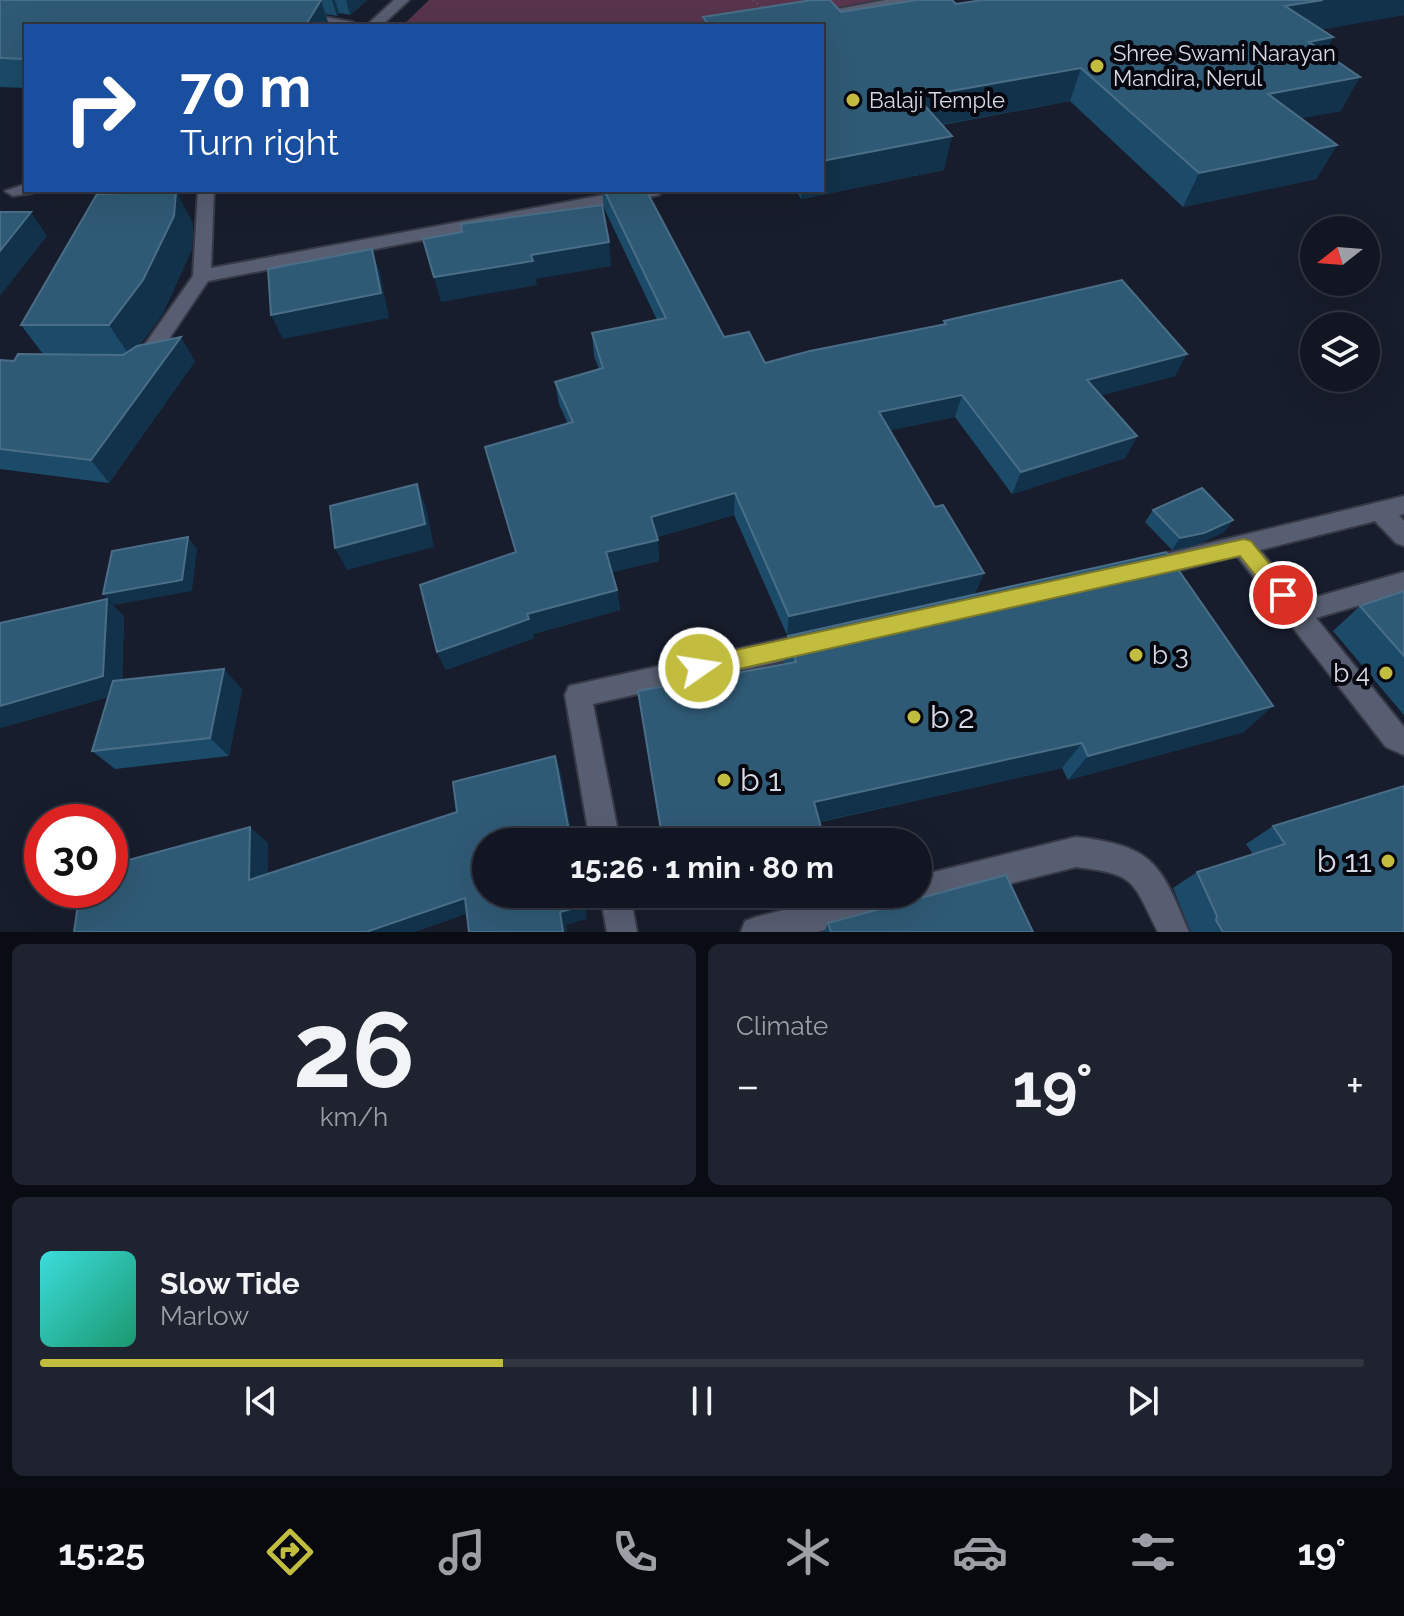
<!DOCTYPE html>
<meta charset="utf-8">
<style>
:root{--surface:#121622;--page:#1f232f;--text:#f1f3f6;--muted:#9c9fa5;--line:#313540;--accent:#c2bd3f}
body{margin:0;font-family:Raleway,sans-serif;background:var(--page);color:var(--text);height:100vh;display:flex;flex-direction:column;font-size:30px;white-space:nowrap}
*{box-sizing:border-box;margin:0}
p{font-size:26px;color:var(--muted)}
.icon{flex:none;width:44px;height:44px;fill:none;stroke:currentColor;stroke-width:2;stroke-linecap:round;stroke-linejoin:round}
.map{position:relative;height:932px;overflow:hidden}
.drawer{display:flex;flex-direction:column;gap:12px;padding:12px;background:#0a0c13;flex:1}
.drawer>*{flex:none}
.hud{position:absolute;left:24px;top:24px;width:800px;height:168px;border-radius:0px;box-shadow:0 8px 32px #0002,0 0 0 2px var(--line);background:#1a4fa0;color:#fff;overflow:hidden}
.needle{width:52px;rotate:253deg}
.controls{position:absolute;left:1300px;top:216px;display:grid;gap:16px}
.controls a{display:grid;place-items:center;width:80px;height:80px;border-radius:50%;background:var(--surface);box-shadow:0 8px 32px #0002,0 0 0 2px var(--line);font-size:40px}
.speed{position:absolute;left:24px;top:804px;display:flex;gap:16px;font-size:40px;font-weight:700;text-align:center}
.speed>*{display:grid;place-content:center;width:104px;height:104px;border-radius:50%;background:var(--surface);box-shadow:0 8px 32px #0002,0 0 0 2px var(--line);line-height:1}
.speed .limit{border:12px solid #d22;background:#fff;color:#111}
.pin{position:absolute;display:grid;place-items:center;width:68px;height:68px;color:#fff;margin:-34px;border:4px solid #fff;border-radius:50%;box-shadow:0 2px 8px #0007}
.me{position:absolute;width:88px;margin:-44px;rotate:77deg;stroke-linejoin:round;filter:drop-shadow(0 0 6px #0008)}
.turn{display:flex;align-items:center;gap:28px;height:168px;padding:0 24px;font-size:36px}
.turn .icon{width:104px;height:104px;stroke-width:2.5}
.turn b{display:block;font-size:56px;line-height:68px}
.big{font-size:60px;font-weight:700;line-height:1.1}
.drawer .card{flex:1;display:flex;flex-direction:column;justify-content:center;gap:12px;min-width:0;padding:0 28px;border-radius:12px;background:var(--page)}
.drawer .dial{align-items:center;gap:0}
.dial b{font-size:104px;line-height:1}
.song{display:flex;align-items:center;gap:24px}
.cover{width:96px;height:96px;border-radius:12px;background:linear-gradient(135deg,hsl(180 70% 55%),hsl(160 70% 35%))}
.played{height:8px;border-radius:4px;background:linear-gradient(90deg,var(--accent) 35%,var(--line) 35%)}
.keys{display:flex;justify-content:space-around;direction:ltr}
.heat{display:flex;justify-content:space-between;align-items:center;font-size:44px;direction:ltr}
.drawer .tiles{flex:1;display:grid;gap:12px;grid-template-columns:1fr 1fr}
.card:last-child{grid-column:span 2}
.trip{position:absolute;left:472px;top:828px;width:460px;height:80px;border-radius:40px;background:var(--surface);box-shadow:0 8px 32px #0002,0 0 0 2px var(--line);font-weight:700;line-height:80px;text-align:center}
.tab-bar{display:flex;height:128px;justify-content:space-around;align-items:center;background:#07090e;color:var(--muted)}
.tab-bar .icon{width:56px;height:56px}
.tab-bar .on{color:var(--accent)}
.tab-bar b{font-size:36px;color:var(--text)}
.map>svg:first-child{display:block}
.green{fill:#58344d}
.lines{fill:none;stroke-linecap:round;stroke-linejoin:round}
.service-casing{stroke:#373a46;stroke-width:4}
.minor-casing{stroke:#373a46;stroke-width:4}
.path{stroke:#575c6a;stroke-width:3;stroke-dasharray:1 4;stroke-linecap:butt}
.service{fill:#585e71;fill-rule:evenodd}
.minor{fill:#585e71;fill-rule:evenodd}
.wall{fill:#1b4b68}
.shaded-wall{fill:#11324a}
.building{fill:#2f5a75;stroke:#4a6e87;stroke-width:2}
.route{fill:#c2bd3f;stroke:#7e7b29;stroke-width:2}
.poi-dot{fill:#c2bd3f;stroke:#06070e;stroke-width:3}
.labels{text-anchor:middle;stroke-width:8;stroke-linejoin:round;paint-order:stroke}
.far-poi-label{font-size:22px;fill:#d7dae6;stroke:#06070e;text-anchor:start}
.poi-label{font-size:26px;fill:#d7dae6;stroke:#06070e;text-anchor:start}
.near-poi-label{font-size:32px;fill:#d7dae6;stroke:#06070e;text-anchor:start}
</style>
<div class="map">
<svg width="1404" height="932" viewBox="0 0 1404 932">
<rect width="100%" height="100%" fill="#181d2d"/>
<path class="green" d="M429 0H895L731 26H402Z"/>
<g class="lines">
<defs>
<path id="service" d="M298 12 352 22 359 26H330L293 19 291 16Z"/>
<path id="minor" d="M394 0H409L381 26H366Z
M885 0H918L813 19 806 15Z
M26 184V190H34L32 193 13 196 5 191Z
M198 190H214L211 268 631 190H666L658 195 208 281 148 370H134L131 365 134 360 193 276Z
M1404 496V514L1399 515 1404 521V546L1396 543 1375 521 1260 550 1302 601 1404 572V592L1316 618 1404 727V755L1386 747 1237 556 1144 579 1136 576 1132 569 1136 562 1144 559Z
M814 632 823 635 827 643 823 651 814 654 593 704 620 842H590L565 695 569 686Z
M1076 837C1153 846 1160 862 1189 932H1158C1132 880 1136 874 1076 867L817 932H741L745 921 756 917 846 894H918V876Z
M600 894H630L637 932H607Z"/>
</defs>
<use href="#service" class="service-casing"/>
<use href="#minor" class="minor-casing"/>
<path class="path" d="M753 0 765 10"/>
<use href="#service" class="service"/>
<use href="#minor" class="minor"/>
</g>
<path class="wall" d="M0 0H367L350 15 339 13 337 16 326 14 329 26H26V88L0 87Z
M1404 0V15L1321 29 1333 37 1325 53 1341 111 1301 118 1337 145 1316 179 1183 207 1070 101 942 125 944 170 801 199 796 190H822V26H703V17L841 12 956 4Z
M602 190H646L724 337 765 363 943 325 944 321 1175 376 1101 395 1137 436 1125 458 1012 494 955 417 890 430 935 507 984 573 975 593 787 635 734 515 657 537 659 561 612 572 617 590 620 610 533 634 534 638 446 670 437 652 516 552 568 424 559 404 555 382 599 369 594 356 592 333 657 320 604 208Z
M176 191 193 224 192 249 163 313 140 345 195 361 109 483 0 469V360L14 361 43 354 21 325Z
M1153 510 1233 520 1224 532 1196 545 1172 550 1145 522Z
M1404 591V715L1333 631 1360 606Z
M124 616 122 680 242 689 229 756 115 769 92 751 108 697 0 728Z
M788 636 1244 732 1068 780 1062 768 820 822 825 842H662L638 691 784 664Z
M1273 826 1404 932H1191L1173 888 1197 872 1253 854 1246 844Z
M670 894H745L673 909Z
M828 923 1033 932H824Z"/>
<path class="shaded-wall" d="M321 0 329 26H305Z
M332 0H335L339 13 337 16Z
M346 0H367L350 15Z
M1323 0H1404V15L1270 39 1285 6Z
M1333 37 1316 70 1309 42Z
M1081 68 1070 101 910 130 917 97Z
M1360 77 1341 111 1251 127 1268 94Z
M952 136 944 170 801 199 802 190H822V161Z
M1337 145 1316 179 1183 207 1199 173Z
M176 191 193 224 192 249 163 313 131 358 109 325Z
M31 212 47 236 0 296V251Z
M609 242 611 266 536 279 537 285 441 302 434 277 531 255Z
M372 249 380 273 389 318 283 339 271 315Z
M181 337 195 361 109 483 91 460Z
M1187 354 1175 376 1077 402 1087 380Z
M962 395 955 417 874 434 879 412Z
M1137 436 1125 458 1012 494 1021 472Z
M417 484 426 507 434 547 347 570 335 548Z
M735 493 734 515 653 538 651 517Z
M1233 520 1224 532 1196 545 1172 550 1180 538Z
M188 537 197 549 192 591 114 605 103 594Z
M658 540 659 561 609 573 606 552Z
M984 573 975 593 787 635 789 616Z
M617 590 620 610 533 634 534 638 446 670 437 652 527 614Z
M107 599 124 616 121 693 0 728V706Z
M224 669 242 689 229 756 210 738Z
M1273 706 1244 732 1068 780 1088 756Z
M1082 743 1062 768 808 824 814 802Z
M555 756 561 773 573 842H571Z
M250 827 268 843V894L249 880Z
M580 894H583L587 919 566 925 567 932H563L560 912Z
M465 898 475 911 415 932H366Z"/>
<path class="building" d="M0 0H321L305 26H26V59L0 58Z
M812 0H830L841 12 917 0H952L956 4 982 0H1323L1285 6 1333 37 1309 42 1360 77 1268 94 1337 145 1199 173 1081 68 917 97 952 136 822 161V26H710L703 17Z
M604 190H646L724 337 749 332 765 363 810 351 946 324 944 321 1122 280 1187 354 1087 380 1137 436 1021 472 962 395 879 412 935 507 943 505 984 573 789 616 735 493 651 517 658 540 606 552 617 590 527 614 529 619 437 652 420 585 516 552 485 447 573 422 555 382 603 368 592 333 666 318Z
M176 191 174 216 143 280 109 325H21L97 194Z
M602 205 609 242 531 255 533 261 434 277 423 239 462 232 461 224Z
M0 212H31L0 251Z
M372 249 381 293 271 315 268 269Z
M181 337 91 460 0 449V360L14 361 18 354 123 355 137 346Z
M417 484 425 524 335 548 330 506Z
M1202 488 1233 520 1204 533 1180 538 1153 510Z
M188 537 182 580 103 594 112 551Z
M1166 552 1273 706 1088 756 1082 743 814 802 825 842H663L638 691 796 662 788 636Z
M1404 591V656L1360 606Z
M107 599 103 676 0 706V623Z
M224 669 210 738 92 751 113 681Z
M555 756 571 842H486V894H580L582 906 560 912 563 932H469L465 898 366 932H74L80 890H110V865L250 827 249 880 457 812 453 782Z
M1404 786V932H1223L1216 920 1217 916 1197 872 1285 844 1273 826Z
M1006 875 1033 932H831L828 923Z"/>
<path class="route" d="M1244 539 1251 541 1290 589 1293 595 1290 601H1276L1240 556 699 678 692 675 688 668 692 661 699 658Z"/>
<g class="poi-dot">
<circle cx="1097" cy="66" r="8"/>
<circle cx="853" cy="100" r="8"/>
<circle cx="1136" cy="655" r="8"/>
<circle cx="1386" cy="673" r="8"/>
<circle cx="914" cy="717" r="8"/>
<circle cx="724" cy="780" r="8"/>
<circle cx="1388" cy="861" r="8"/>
</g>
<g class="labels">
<g class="far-poi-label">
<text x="1113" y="61">Shree Swami Narayan<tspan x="1113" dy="25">Mandira, Nerul</tspan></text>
<text x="869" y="108">Balaji Temple</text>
</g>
<g class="poi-label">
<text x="1152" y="664">b 3</text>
<text x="1370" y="682" text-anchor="end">b 4</text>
</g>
<g class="near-poi-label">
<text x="930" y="728">b 2</text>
<text x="740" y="791">b 1</text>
<text x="1372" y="872" text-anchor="end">b 11</text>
</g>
</g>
</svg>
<div class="controls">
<a><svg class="needle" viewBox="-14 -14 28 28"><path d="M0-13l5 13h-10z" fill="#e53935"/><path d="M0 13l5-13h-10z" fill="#9c9fa5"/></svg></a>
<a><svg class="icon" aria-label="layers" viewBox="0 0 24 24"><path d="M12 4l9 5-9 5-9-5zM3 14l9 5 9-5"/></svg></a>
</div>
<div class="speed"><div class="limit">30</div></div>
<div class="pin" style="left:1283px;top:595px;background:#d93025"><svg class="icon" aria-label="arrive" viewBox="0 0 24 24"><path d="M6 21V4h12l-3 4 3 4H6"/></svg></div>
<svg class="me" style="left:699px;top:668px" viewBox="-20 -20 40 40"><circle r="17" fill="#c2bd3f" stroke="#fff" stroke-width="3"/><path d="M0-11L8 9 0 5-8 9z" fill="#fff"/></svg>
<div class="trip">15:26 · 1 min · 80 m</div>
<div class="hud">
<div class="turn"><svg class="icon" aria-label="right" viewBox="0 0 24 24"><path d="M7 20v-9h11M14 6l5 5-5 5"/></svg><div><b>70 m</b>Turn right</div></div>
</div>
</div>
<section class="drawer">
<div class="tiles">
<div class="card dial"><b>26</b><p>km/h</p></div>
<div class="card"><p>Climate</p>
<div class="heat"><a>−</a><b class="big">19°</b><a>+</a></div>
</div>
<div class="card">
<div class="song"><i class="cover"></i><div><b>Slow Tide</b><p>Marlow</p></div></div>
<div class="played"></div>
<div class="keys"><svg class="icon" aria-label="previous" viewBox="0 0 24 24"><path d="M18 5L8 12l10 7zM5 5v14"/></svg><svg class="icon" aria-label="pause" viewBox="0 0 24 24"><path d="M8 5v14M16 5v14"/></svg><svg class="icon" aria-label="next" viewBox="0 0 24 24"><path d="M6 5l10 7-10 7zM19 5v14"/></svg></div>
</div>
</div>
</section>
<nav class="tab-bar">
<b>15:25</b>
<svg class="icon on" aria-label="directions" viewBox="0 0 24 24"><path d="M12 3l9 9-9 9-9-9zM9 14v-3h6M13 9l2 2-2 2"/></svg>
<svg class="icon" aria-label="music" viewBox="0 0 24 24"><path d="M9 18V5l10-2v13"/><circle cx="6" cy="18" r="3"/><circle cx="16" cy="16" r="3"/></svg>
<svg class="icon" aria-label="phone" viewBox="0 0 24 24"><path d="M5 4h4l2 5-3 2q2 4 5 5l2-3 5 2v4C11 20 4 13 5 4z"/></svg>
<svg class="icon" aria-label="climate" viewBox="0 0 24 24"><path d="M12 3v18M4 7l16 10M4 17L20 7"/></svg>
<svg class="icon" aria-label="car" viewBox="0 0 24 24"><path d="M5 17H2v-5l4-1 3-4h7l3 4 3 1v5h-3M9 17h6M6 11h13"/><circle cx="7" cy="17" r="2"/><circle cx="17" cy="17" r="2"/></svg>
<svg class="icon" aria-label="filters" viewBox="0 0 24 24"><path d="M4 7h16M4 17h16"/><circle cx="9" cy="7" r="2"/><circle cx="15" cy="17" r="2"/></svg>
<b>19°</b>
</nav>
